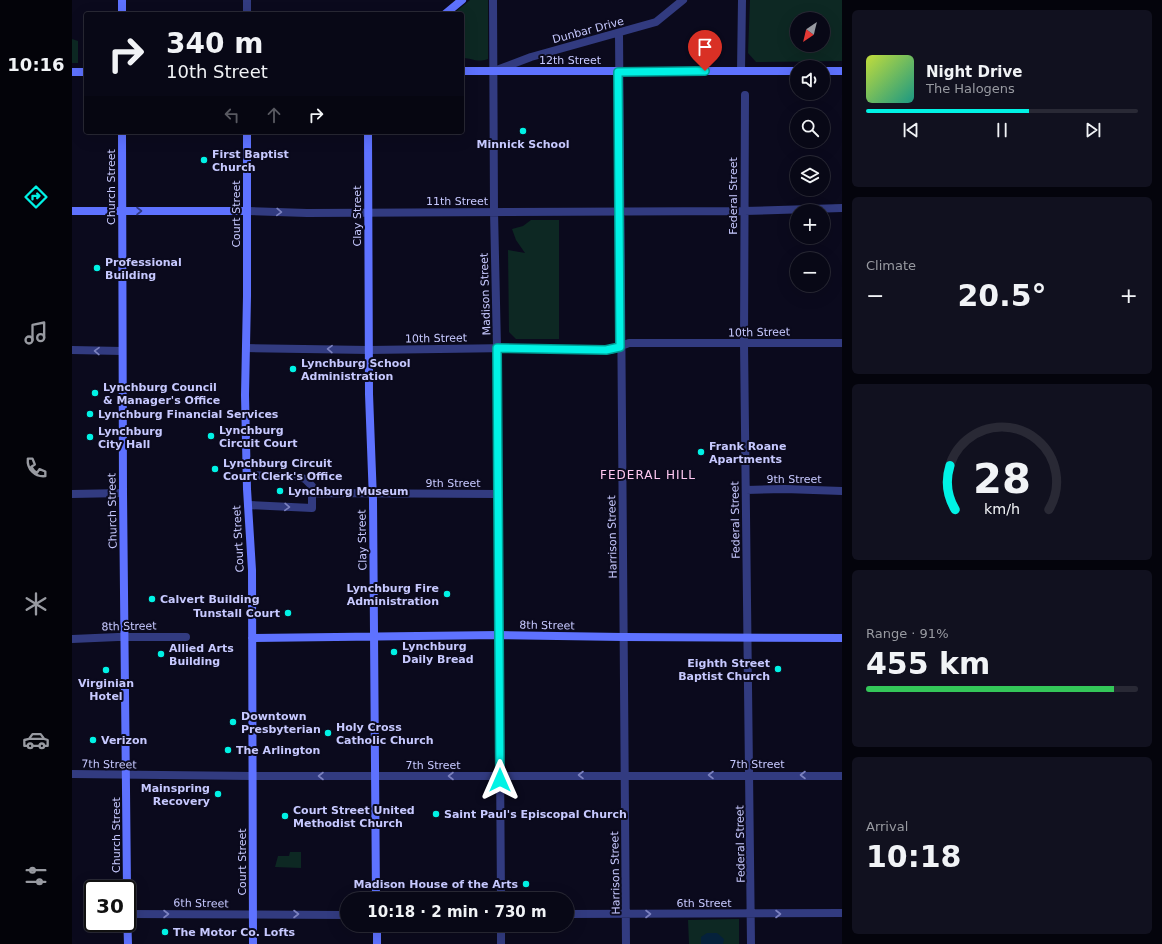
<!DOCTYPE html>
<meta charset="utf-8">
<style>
:root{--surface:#080816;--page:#11111f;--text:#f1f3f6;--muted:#989aa1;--line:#292935;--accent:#00f2e5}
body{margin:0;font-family:"DejaVu Sans",sans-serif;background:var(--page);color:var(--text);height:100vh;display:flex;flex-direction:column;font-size:15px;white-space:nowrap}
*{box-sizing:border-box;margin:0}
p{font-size:13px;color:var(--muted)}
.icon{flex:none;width:22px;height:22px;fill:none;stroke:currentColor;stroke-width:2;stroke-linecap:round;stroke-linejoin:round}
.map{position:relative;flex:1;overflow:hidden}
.details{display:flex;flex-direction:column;gap:10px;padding:10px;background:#04040c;width:320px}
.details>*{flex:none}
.banner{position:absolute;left:12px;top:12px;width:380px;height:122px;border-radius:4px;box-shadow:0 4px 16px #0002,0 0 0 1px var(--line);background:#080816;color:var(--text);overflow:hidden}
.needle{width:26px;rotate:215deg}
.buttons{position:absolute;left:718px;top:12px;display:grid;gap:8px}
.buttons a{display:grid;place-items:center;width:40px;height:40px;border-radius:50%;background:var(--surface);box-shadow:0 4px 16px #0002,0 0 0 1px var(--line);font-size:20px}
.speed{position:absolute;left:12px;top:880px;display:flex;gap:8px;font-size:20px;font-weight:700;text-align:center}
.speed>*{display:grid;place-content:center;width:52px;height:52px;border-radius:50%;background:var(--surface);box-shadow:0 4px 16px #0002,0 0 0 1px var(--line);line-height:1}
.speed .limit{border:2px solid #111;border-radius:6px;background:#fff;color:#111}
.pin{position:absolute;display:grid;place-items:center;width:34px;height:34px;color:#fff;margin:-41px -17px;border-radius:50% 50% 50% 0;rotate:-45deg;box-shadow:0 0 4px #0007}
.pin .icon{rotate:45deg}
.me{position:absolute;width:44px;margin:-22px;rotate:0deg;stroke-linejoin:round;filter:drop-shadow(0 0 3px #0008)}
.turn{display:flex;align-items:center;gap:14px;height:84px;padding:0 16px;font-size:18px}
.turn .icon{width:52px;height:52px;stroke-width:2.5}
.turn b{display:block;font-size:28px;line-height:34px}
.lanes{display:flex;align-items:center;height:38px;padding:0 16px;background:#0003;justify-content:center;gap:20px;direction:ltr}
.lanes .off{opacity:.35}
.big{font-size:30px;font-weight:800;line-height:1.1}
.details .widget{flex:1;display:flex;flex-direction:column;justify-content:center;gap:6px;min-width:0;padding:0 14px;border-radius:6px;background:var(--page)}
.details .dial{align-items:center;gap:0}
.dial svg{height:104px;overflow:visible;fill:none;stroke:var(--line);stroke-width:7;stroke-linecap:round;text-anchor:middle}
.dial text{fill:var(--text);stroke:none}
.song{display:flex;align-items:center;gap:12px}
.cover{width:48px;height:48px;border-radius:6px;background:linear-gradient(135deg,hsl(70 70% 55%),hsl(170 70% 35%))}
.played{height:4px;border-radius:2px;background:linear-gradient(90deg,var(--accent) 60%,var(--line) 60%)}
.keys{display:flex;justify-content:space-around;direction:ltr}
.heat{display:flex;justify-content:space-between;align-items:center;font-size:22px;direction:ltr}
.charge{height:6px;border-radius:3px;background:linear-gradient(90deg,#34c759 91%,var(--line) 0)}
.trip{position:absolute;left:268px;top:892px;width:234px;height:40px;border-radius:20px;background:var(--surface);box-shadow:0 4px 16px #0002,0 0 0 1px var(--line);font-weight:800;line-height:40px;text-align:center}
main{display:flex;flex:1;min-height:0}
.menu{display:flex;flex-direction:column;width:72px;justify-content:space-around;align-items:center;background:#030309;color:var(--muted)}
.menu .icon{width:28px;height:28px}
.menu .on{color:var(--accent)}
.menu b{font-size:18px;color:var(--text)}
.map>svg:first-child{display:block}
.green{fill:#0d2823;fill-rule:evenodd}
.water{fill:#05213b}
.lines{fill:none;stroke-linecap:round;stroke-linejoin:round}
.street{stroke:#323b80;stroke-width:8}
.secondary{stroke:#5e72ff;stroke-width:8}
.oneway{stroke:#303983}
.oneway2{stroke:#7c82c0}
.route-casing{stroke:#009d95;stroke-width:10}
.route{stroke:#00f2e5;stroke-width:7}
.poi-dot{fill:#00f2e5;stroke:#0b0a1d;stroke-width:1.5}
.labels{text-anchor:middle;stroke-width:4;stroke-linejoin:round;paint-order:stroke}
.street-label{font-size:11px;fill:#c7c9ff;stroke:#0b0a1d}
.poi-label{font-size:11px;font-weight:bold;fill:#c7c9ff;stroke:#0b0a1d;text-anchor:start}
.neighbourhood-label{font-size:12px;letter-spacing:1px;fill:#ffc9f3;stroke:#0b0a1d}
</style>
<main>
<nav class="menu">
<b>10:16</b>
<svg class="icon on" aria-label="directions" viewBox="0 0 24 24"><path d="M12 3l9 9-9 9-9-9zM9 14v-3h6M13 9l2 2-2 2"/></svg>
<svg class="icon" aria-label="music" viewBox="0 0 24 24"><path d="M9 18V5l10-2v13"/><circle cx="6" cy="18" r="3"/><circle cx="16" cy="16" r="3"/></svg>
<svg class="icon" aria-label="phone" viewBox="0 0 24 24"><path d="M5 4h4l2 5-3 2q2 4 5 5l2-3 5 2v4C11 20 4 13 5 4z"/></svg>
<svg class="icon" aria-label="climate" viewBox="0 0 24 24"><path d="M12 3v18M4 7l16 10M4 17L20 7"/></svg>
<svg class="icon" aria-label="car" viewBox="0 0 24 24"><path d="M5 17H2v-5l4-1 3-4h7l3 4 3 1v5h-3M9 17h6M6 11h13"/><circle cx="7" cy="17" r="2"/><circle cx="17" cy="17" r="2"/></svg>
<svg class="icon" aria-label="filters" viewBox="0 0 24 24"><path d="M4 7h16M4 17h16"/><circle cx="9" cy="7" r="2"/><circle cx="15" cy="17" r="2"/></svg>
</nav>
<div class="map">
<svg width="770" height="944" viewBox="0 0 770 944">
<rect width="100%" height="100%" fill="#0b0a1d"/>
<path class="green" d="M398 0H416V59C404 63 401 58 390 58V14H381Z
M678 0H770V61L684 62 676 53ZM725 19H751V45H725Z
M0 39 6 41V63H0Z
M459 220H487V339H444L437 332 436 250 453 253 444 240 440 229 451 226Z
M218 852H229V868L203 867 206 856H217Z
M667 919V944H617L616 920Z"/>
<path class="water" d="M635 933H645L652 939 651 944H629V937Z"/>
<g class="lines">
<path class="street" d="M175 0V14
M421 0 422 211 425 348 429 899
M547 34 554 944
M422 71 459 57 584 22 611 0
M669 71 670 0
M673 95 672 343 679 944
M175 211 235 213 672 211 770 208
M174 348 297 350 441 348 534 350H539L557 343H770
M0 350 50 351
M174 475 227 477 233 479 240 486V508L176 505
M674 490 713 489 770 491
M240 493 426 494
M0 494 51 493
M0 639 46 637H114
M0 774 180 776H770
M55 914 275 915
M495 914 770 913
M429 925V944"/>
<path class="secondary" d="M50 0V14
M373 14 390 0
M390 71H725
M751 71H770
M0 72H14
M50 132 51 493 55 889
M175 132V296L173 395 175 489 180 570 181 944
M296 132 297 394 301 500 304 899
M0 211H175
M180 638 427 635 551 637 770 638
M55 912 56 944
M305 925V944"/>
</g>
<defs><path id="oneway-chevron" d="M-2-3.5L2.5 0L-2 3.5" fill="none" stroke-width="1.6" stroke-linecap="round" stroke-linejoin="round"/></defs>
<use class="oneway" href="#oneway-chevron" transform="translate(67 211)"/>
<g class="oneway2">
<use href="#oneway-chevron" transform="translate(207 212) rotate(2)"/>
<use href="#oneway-chevron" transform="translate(258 349) rotate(-179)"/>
<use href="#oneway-chevron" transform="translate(25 351) rotate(-179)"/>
<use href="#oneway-chevron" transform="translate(215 507) rotate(2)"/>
<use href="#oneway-chevron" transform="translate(509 775) rotate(180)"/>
<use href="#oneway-chevron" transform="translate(639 775) rotate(-180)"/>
<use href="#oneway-chevron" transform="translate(731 775) rotate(-180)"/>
<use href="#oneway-chevron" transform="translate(249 776) rotate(180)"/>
<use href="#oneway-chevron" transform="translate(379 776) rotate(180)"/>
<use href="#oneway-chevron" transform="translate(94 914)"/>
<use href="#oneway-chevron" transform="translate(224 914)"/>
<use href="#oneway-chevron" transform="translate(576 914)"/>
<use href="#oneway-chevron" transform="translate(706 914)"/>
</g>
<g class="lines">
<defs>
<path id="route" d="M428 780 425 348 534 350 548 347 546 72 633 71"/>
</defs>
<use href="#route" class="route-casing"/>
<use href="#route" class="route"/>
</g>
<g class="poi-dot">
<circle cx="451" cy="131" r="4"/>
<circle cx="132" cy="160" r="4"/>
<circle cx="25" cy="268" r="4"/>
<circle cx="221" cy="369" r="4"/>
<circle cx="23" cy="393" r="4"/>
<circle cx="18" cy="414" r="4"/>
<circle cx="139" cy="436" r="4"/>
<circle cx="18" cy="437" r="4"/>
<circle cx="629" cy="452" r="4"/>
<circle cx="143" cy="469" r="4"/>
<circle cx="208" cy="491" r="4"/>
<circle cx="375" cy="594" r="4"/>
<circle cx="80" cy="599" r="4"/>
<circle cx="216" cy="613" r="4"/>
<circle cx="322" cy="652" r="4"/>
<circle cx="89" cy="654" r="4"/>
<circle cx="706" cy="669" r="4"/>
<circle cx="34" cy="670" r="4"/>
<circle cx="161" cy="722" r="4"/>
<circle cx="256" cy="733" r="4"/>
<circle cx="21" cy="740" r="4"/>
<circle cx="156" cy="750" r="4"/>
<circle cx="146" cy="794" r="4"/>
<circle cx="364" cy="814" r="4"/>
<circle cx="213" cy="816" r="4"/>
<circle cx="454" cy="884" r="4"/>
<circle cx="93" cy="932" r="4"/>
</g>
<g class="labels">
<g class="street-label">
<text transform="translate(516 30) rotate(-15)" y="4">Dunbar Drive</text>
<text x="498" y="64">12th Street</text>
<text transform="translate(39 187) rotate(-90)" y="4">Church Street</text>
<text transform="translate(661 196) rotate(-90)" y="4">Federal Street</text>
<text x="385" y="205">11th Street</text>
<text transform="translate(164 214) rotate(-90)" y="4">Court Street</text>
<text transform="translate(285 216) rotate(-90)" y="4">Clay Street</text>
<text transform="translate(413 294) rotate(-92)" y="4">Madison Street</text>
<text transform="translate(687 332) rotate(-1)" y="4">10th Street</text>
<text transform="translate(364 338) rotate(-1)" y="4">10th Street</text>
<text x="722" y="483">9th Street</text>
<text x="381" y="487">9th Street</text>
<text transform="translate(40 511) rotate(-91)" y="4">Church Street</text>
<text transform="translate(663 520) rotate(-91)" y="4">Federal Street</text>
<text transform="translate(540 537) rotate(-91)" y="4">Harrison Street</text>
<text transform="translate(166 539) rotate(-93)" y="4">Court Street</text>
<text transform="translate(290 540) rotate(-91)" y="4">Clay Street</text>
<text transform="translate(475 625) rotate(1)" y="4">8th Street</text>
<text transform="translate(57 626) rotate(-1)" y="4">8th Street</text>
<text transform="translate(37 764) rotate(1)" y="4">7th Street</text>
<text x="685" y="768">7th Street</text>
<text x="361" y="769">7th Street</text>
<text transform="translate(44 835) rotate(-90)" y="4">Church Street</text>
<text transform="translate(668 844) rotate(-91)" y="4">Federal Street</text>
<text transform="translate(170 862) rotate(-90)" y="4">Court Street</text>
<text transform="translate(543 873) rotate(-91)" y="4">Harrison Street</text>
<text transform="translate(129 903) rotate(1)" y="4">6th Street</text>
<text x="632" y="907">6th Street</text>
</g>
<g class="poi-label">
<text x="451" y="148" text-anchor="middle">Minnick School</text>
<text x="140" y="158">First Baptist<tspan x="140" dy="13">Church</tspan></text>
<text x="33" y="266">Professional<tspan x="33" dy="13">Building</tspan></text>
<text x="229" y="367">Lynchburg School<tspan x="229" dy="13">Administration</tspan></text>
<text x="31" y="391">Lynchburg Council<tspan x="31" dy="13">&amp; Manager's Office</tspan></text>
<text x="26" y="418">Lynchburg Financial Services</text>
<text x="147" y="434">Lynchburg<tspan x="147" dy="13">Circuit Court</tspan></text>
<text x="26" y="435">Lynchburg<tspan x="26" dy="13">City Hall</tspan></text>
<text x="637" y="450">Frank Roane<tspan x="637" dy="13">Apartments</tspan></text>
<text x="151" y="467">Lynchburg Circuit<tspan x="151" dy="13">Court Clerk's Office</tspan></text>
<text x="216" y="495">Lynchburg Museum</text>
<text x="367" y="592" text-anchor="end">Lynchburg Fire<tspan x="367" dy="13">Administration</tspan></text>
<text x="88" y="603">Calvert Building</text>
<text x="208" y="617" text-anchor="end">Tunstall Court</text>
<text x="330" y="650">Lynchburg<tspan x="330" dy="13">Daily Bread</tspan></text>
<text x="97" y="652">Allied Arts<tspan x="97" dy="13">Building</tspan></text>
<text x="698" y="667" text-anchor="end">Eighth Street<tspan x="698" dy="13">Baptist Church</tspan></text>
<text x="34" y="687" text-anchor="middle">Virginian<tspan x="34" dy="13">Hotel</tspan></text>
<text x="169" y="720">Downtown<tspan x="169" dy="13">Presbyterian</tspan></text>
<text x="264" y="731">Holy Cross<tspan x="264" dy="13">Catholic Church</tspan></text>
<text x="29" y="744">Verizon</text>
<text x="164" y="754">The Arlington</text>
<text x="138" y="792" text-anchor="end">Mainspring<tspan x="138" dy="13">Recovery</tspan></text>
<text x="221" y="814">Court Street United<tspan x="221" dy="13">Methodist Church</tspan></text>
<text x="372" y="818">Saint Paul's Episcopal Church</text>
<text x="446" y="888" text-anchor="end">Madison House of the Arts</text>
<text x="101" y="936">The Motor Co. Lofts</text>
</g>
<g class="neighbourhood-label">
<text x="576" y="479">FEDERAL HILL</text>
</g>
</g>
</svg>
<div class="buttons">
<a><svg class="needle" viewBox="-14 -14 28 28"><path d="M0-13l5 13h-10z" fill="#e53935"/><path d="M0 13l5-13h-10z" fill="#989aa1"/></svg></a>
<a><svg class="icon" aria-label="sound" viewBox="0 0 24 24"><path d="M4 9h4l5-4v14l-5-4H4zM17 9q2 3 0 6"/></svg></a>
<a><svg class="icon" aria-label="search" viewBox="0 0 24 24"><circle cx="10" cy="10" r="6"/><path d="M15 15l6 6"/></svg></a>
<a><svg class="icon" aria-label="layers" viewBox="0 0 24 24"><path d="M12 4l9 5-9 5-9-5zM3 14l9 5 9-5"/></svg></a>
<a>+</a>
<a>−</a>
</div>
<div class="speed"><div class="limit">30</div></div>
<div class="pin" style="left:633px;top:71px;background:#d93025"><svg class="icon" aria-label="arrive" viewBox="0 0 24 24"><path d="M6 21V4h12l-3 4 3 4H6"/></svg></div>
<svg class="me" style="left:428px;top:780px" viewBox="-20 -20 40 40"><path d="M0-17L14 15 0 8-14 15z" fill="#00f2e5" stroke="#fff" stroke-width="4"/></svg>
<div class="trip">10:18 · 2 min · 730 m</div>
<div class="banner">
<div class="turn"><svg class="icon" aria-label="right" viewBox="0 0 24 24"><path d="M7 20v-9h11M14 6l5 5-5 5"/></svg><div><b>340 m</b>10th Street</div></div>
<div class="lanes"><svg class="icon off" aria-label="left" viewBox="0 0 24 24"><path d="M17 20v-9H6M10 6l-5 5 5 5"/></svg><svg class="icon off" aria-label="ahead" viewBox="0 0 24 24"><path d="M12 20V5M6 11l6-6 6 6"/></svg><svg class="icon" aria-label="right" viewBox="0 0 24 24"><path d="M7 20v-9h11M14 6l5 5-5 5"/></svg></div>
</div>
</div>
<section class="details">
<div class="widget">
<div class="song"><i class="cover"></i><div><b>Night Drive</b><p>The Halogens</p></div></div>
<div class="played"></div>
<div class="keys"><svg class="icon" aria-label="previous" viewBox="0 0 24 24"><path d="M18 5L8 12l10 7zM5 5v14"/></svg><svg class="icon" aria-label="pause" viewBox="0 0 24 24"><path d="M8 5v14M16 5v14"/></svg><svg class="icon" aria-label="next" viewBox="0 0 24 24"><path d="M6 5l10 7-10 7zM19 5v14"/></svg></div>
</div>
<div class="widget"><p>Climate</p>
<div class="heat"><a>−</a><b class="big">20.5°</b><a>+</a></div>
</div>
<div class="widget dial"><svg viewBox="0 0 100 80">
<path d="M14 69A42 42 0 1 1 86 69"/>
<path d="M14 69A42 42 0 0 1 10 35" stroke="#00f2e5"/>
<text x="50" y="56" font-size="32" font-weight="700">28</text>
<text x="50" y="72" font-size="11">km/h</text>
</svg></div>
<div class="widget"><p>Range · 91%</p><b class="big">455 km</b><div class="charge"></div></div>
<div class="widget"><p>Arrival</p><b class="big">10:18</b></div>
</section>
</main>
